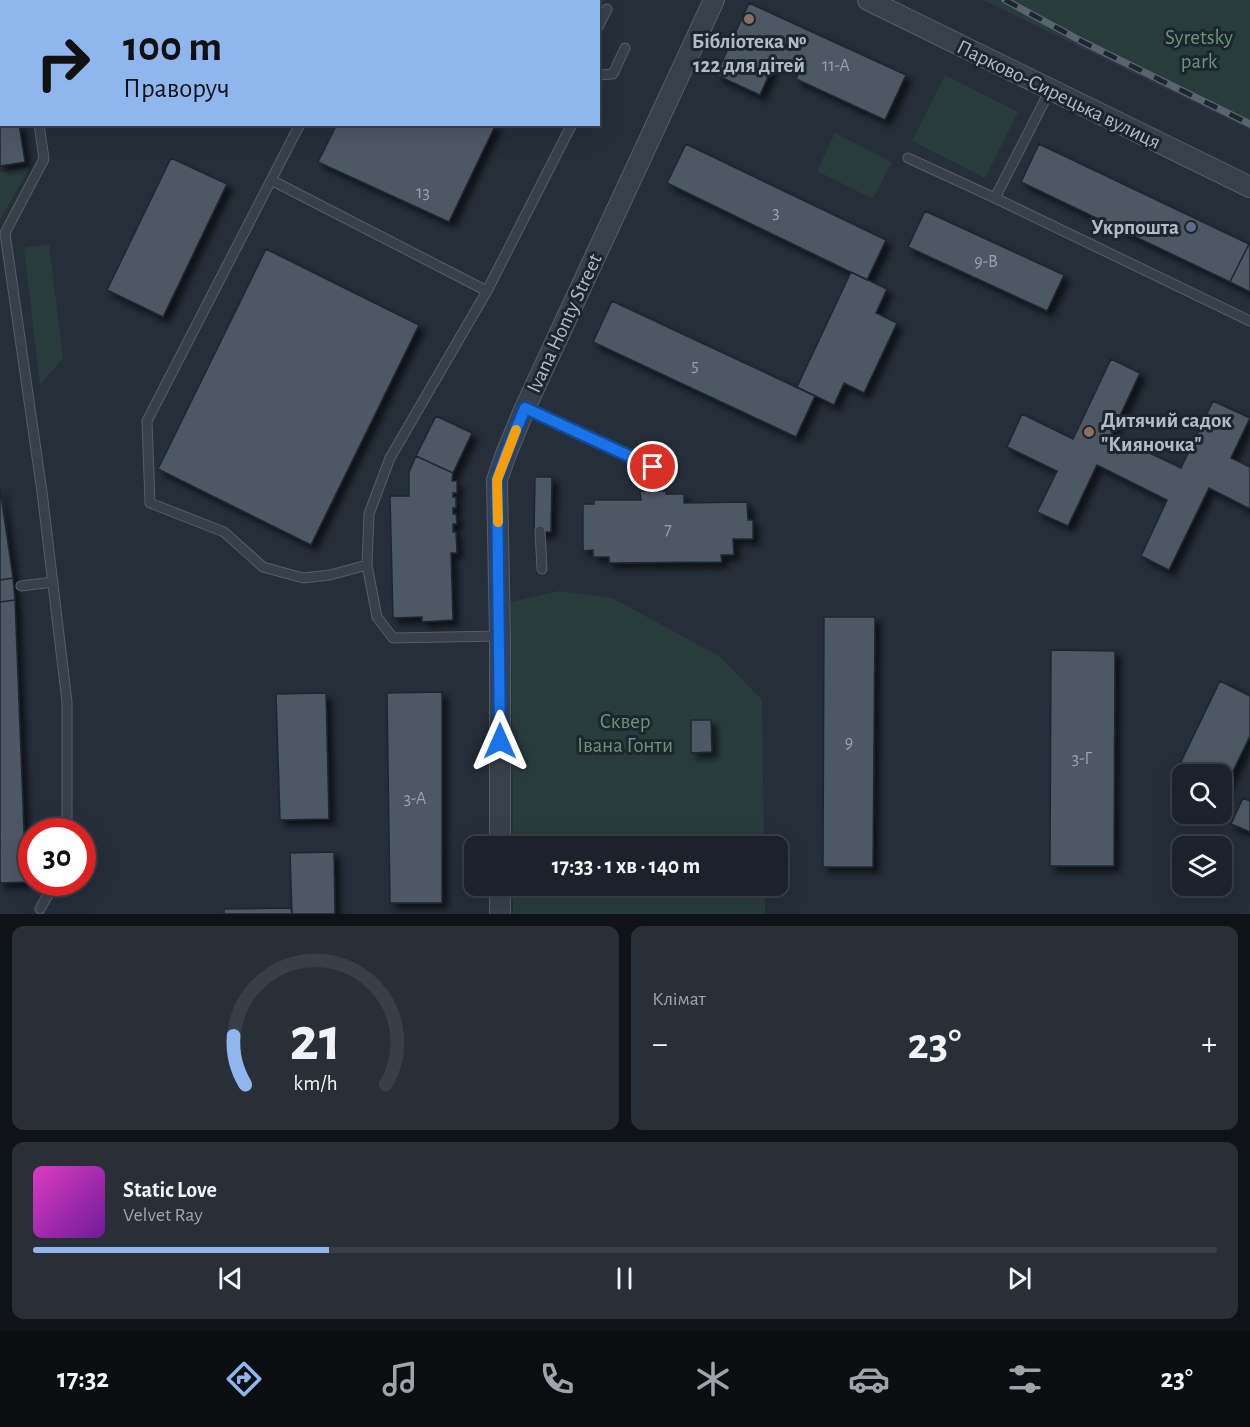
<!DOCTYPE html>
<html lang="uk">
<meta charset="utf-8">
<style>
:root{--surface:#1c222b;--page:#292f37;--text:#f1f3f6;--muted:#a0a4a9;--line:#3a3f47;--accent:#90b6ee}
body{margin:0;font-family:"Alegreya Sans",sans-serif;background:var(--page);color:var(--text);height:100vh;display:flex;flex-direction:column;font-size:22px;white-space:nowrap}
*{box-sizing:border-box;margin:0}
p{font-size:20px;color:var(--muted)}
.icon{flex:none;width:33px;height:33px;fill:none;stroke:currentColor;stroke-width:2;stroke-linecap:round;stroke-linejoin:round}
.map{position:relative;height:914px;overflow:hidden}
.drawer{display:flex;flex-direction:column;gap:12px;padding:12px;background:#0f1318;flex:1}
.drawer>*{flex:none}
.top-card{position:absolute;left:0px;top:0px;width:600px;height:126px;box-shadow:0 6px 24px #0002,0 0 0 2px var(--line);background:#90b6ee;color:#111;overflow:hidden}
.buttons{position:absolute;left:1172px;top:764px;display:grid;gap:12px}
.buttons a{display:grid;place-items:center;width:60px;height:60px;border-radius:12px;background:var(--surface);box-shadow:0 6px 24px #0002,0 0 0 2px var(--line);font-size:30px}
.speed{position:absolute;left:18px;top:818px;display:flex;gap:12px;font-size:30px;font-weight:700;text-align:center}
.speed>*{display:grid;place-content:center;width:78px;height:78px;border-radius:50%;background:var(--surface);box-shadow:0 6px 24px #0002,0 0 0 2px var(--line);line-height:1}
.speed .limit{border:9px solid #d22;background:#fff;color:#111}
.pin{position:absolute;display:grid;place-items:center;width:51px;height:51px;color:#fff;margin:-26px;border:3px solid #fff;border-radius:50%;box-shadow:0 2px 6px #0007}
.me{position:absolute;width:66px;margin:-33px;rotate:0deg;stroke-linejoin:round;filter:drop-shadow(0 0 4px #0008)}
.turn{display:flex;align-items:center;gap:21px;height:126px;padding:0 24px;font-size:27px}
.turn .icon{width:78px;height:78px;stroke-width:2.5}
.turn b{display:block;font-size:42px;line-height:51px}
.big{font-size:45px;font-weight:600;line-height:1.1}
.drawer .widget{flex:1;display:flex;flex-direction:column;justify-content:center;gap:9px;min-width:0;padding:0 21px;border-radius:12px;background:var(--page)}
.drawer .dial{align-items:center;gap:0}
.dial svg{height:156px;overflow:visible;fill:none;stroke:var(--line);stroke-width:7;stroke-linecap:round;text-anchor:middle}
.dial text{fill:var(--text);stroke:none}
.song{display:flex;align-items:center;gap:18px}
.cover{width:72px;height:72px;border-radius:9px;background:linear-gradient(135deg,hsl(310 70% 55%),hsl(280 70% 35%))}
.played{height:6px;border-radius:3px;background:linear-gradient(90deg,var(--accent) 25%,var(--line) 25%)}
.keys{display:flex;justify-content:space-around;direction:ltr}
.heat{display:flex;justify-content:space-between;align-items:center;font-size:33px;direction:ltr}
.drawer .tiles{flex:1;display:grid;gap:12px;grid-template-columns:1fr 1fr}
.widget:last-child{grid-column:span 2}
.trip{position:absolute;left:464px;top:836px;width:324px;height:60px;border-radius:12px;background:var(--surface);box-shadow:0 6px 24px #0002,0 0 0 2px var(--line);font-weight:600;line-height:60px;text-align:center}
.tabs{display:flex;height:96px;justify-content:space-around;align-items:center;background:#0b0e11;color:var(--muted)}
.tabs .icon{width:42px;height:42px}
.tabs .on{color:var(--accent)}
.tabs b{font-size:27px;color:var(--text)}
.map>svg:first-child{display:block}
.green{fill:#293c3c}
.building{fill:#4d5865;stroke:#1f2730;stroke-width:1.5;filter:url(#shadow)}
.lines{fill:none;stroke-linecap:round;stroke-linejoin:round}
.service-casing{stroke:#565e67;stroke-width:11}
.minor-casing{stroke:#565e67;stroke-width:22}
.service{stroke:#38404a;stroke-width:9}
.minor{stroke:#38404a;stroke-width:20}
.rail-casing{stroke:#5a6470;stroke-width:7}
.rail{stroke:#1d252e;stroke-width:4.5;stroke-dasharray:14;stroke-linecap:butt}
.route-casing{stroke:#114b97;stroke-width:15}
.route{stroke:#1a73e8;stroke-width:10}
.slow{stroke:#f59e0b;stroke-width:10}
.education-dot{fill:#8d6e63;stroke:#1d252e;stroke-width:2}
.service-dot{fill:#5c6f8a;stroke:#1d252e;stroke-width:2}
.labels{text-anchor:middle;stroke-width:6;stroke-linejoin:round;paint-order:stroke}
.number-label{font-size:18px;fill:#9aa2ad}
.park-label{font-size:21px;fill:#6d9475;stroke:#1d252e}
.poi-label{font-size:21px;font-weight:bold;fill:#b3bbc5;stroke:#1d252e}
.street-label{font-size:21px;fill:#b3bbc5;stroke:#1d252e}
</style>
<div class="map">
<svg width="1250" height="914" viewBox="0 0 1250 914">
<defs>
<filter id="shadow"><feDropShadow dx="5.5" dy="5.5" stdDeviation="3" flood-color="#0009"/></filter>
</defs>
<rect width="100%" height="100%" fill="#252e39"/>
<path class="green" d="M983 0H1250V130Z
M945 75 1018 112 985 178 912 141Z
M835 133 892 162 873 199 817 171Z
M30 167 0 220V172Z
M49 244 63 358 40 385 24 248Z
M559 591 612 598 719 656 762 700 764 846H513L511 602Z
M513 885H765V914H513Z"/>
<path class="building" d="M400 0H556L399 2Z
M749 3 906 75 885 120 796 79 800 70 776 59 760 95 716 75Z
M0 108H2V124H19L25 162 0 166Z
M337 124H496L449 222 318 162Z
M686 144 886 240 867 280 667 183Z
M1039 144 1249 244 1230 282 1021 182Z
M171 158 227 184 163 317 107 290Z
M925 211 1064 275 1047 311 908 247Z
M1249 244 1250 245V292L1230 282Z
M266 249 419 325 311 545 158 469Z
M851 272 887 289 876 313 897 323 864 393 844 383 834 405 797 387Z
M612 301 815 396 796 437 593 342Z
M1111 359 1140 373 1111 435 1181 468 1213 401 1250 418 1231 458 1250 467V509L1209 488 1169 570 1141 556 1167 500 1097 465 1068 526 1037 512 1057 471 1007 447 1022 414 1073 439Z
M436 416 472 433 453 473 416 456Z
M416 456 453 473 452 481H457V493H453V497H456V508H453V514H456L457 524H453V532H456L457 553H451L453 620 422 622V617L393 618 390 496H409V472Z
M535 477H552L551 532H534Z
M0 488 13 578 0 580Z
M640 491H666V494H684V503L747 502 748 520H753V539H733L734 555H721L722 562 609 563V557H593V550L583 551V504H594V500H641Z
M13 578 15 600 0 602V580Z
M15 600 26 882 0 883V602Z
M824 617H875L873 867H823Z
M1051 650 1115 651 1114 866H1050Z
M1220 681 1250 696V736L1222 794 1221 774 1182 775 1176 772Z
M442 692V903H390L387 693Z
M326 693 329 819 280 820 276 694Z
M691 720H711L712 752 691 753Z
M1243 798 1250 801V832L1231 824Z
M334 852 335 914H292L290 853Z
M291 908 292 914H224V909Z"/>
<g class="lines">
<defs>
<path id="service" d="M23 0V2
M364 2 365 0
M598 27 607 9
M598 75 613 74 625 48
M1050 90 995 198 1250 321
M39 124 44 159 5 233 42 492 67 702V831
M300 124 147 421 150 503 224 532 263 567 303 578 330 575 367 565
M908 158 995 198
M271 180 487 291
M525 408 653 467
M540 531 542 569
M21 586 53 582
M500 636 393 638 377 617 367 565 369 514 390 458 487 291 572 124
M40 909 55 882"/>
<path id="minor" d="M868 0 1250 187
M500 846V636L497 480 506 454 525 408 714 0
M500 914V885"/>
</defs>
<use href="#service" class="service-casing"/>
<use href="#minor" class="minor-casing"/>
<use href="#service" class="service"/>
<use href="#minor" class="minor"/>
<defs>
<path id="rail" d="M1005 0 1085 43 1250 124"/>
</defs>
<use href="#rail" class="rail-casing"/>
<use href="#rail" class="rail"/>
</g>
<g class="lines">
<defs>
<path id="route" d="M500 741 497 480 506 454 525 408 653 467"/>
</defs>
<use href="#route" class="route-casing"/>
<use href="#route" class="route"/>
<path class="slow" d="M498 522 497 480 516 430"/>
</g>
<g class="education-dot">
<circle cx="749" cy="19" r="6"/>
<circle cx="1089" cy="432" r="6"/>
</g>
<circle class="service-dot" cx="1191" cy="227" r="6"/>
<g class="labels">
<g class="number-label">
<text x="836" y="71">11-А</text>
<text x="423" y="198">13</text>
<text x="776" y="218">3</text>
<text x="986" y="267">9-В</text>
<text x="695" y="371">5</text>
<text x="668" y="535">7</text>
<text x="849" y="748">9</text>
<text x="1082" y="764">3-Г</text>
<text x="415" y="804">3-А</text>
</g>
<g class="park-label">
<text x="1199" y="44">Syretsky<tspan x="1199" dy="24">park</tspan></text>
<text x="625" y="728">Сквер<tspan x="625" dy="24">Івана Гонти</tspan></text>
</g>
<g class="poi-label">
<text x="749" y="48">Бібліотека №<tspan x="749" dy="24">122 для дітей</tspan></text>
<text x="1179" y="234" text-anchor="end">Укрпошта</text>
<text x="1101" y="427" text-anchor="start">Дитячий садок<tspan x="1101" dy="24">"Кияночка"</tspan></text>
</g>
<g class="street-label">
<text transform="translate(1059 94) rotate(26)" y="7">Парково-Сирецька вулиця</text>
<text transform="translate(564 323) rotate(-65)" y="7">Ivana Honty Street</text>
</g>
</g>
</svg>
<div class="buttons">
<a><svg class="icon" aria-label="search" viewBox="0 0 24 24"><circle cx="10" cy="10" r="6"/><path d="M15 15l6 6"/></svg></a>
<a><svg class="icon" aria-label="layers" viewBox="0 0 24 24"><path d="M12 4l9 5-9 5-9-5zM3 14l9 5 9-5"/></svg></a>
</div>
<div class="speed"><div class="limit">30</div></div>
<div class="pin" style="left:653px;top:467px;background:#d93025"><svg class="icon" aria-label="arrive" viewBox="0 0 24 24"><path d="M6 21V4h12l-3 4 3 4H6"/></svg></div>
<svg class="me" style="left:500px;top:741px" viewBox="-20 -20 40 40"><path d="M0-17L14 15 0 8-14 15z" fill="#1a73e8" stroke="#fff" stroke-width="4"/></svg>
<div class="trip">17:33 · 1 хв · 140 m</div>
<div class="top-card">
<div class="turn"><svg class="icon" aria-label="right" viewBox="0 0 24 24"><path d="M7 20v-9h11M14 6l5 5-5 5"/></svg><div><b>100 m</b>Праворуч</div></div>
</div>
</div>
<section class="drawer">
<div class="tiles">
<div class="widget dial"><svg viewBox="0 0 100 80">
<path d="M14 69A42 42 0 1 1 86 69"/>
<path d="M14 69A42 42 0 0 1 8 44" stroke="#90b6ee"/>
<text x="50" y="56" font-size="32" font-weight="700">21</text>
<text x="50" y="72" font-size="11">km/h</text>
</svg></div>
<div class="widget"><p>Клімат</p>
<div class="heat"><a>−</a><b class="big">23°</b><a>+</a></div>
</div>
<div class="widget">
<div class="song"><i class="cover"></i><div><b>Static Love</b><p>Velvet Ray</p></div></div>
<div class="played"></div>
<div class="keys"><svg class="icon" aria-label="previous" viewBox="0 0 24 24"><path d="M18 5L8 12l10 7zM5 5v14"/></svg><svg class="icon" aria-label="pause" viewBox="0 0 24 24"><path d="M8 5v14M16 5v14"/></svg><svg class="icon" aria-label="next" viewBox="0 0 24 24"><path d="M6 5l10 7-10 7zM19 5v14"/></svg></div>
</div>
</div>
</section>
<nav class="tabs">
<b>17:32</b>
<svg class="icon on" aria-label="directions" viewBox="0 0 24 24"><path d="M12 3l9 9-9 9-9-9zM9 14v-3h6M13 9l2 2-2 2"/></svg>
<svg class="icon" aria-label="music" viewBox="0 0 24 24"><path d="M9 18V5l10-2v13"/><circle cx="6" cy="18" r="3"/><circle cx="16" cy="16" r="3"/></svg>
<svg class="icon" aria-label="phone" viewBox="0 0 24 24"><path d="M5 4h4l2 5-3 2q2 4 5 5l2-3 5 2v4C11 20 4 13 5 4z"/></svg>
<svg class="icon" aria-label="climate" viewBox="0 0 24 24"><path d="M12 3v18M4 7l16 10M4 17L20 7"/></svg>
<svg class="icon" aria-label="car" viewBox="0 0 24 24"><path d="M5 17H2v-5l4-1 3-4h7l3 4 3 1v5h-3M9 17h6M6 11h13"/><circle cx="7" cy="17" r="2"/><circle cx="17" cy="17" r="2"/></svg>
<svg class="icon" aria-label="filters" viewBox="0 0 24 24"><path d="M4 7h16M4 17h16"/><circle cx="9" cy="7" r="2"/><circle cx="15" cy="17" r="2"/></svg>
<b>23°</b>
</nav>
